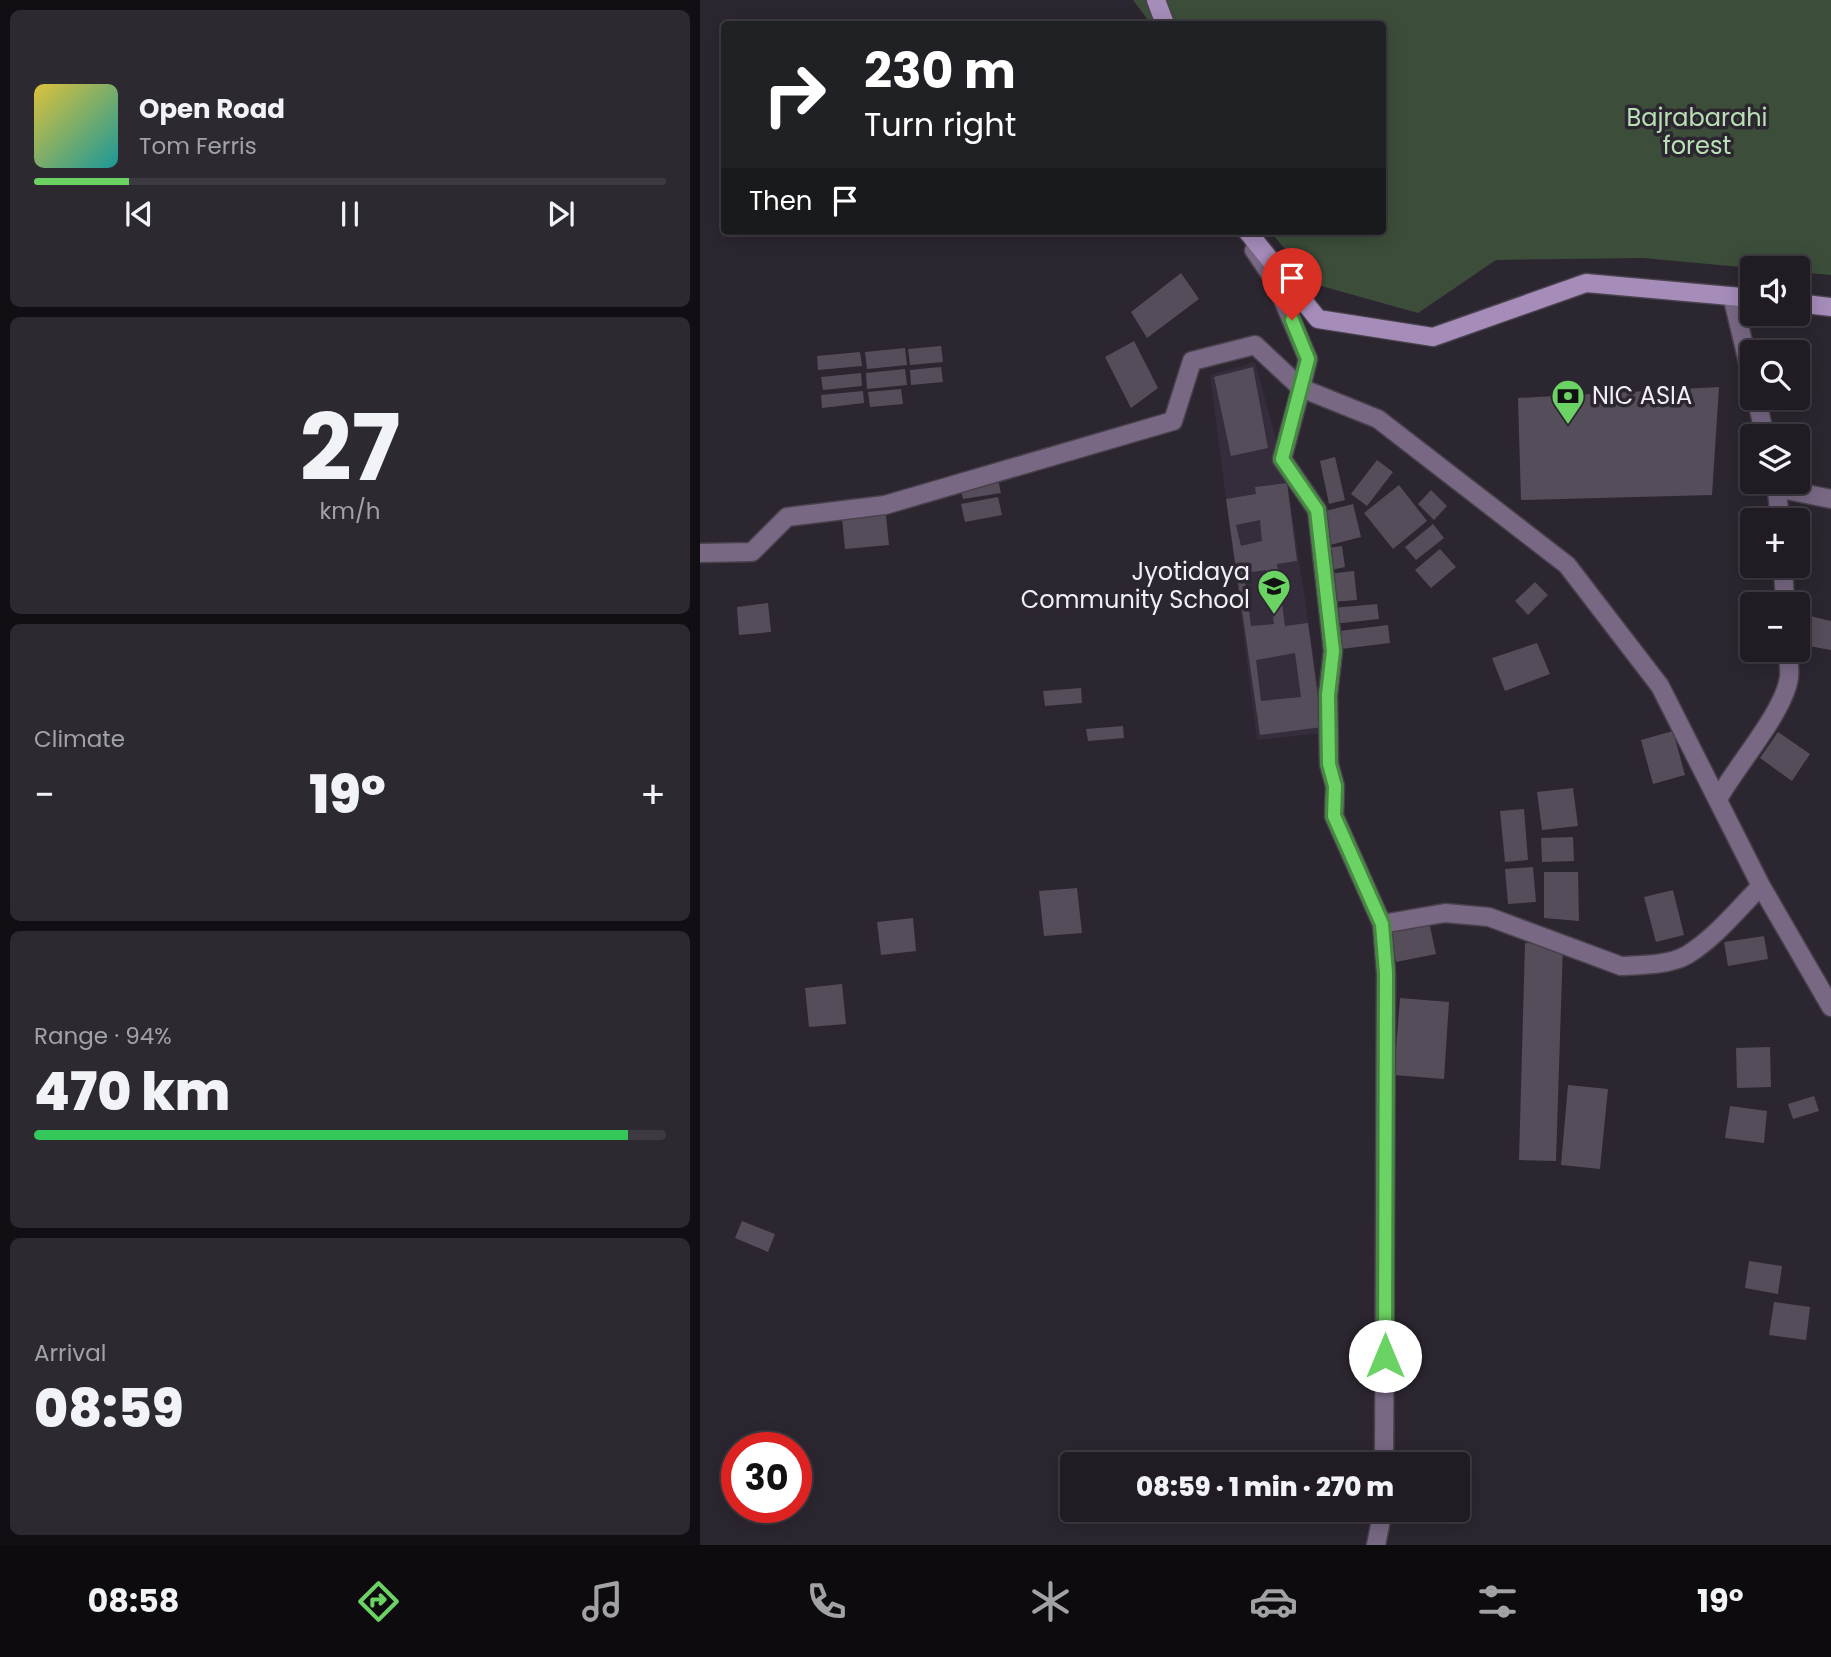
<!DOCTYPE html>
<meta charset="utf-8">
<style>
:root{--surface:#211c24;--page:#2d2931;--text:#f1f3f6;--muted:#a2a1a6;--line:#3e3a41;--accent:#6bd363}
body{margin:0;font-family:Poppins,sans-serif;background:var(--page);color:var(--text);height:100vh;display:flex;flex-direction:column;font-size:26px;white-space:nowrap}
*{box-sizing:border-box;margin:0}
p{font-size:23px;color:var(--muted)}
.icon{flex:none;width:38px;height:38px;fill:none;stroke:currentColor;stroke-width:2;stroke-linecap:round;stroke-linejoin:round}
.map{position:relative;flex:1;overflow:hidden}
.drawer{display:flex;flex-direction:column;gap:10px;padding:10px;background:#120f14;width:700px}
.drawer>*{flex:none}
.hud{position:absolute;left:21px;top:21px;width:665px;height:214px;border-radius:7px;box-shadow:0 4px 18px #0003,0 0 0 2px var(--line);background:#202124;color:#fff;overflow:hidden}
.fabs{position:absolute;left:1040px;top:256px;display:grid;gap:14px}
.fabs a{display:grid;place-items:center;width:70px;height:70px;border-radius:7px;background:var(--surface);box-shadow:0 4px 18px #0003,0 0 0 2px var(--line);font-size:35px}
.speed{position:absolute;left:21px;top:1432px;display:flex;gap:14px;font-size:35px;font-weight:700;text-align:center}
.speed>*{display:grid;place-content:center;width:91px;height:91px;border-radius:50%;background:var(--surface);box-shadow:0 4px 18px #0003,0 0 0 2px var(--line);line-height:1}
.speed .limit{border:10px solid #d22;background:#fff;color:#111}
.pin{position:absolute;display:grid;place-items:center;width:60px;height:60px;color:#fff;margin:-72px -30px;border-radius:50% 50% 50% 0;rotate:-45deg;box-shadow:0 0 7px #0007}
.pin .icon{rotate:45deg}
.me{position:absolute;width:77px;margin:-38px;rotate:0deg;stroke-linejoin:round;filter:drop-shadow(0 0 5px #0008)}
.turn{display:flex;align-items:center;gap:24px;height:147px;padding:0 28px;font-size:32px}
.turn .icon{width:91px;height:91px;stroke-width:2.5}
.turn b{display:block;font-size:49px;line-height:60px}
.then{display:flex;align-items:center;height:66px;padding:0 28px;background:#0003;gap:14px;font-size:26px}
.big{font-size:52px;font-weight:800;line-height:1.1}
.drawer .card{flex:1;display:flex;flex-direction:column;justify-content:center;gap:10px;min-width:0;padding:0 24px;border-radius:10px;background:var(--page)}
.drawer .dial{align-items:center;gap:0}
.dial b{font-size:91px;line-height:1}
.song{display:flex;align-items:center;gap:21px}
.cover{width:84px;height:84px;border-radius:10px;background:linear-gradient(135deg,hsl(50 70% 55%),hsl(180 70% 35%))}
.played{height:7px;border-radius:4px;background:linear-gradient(90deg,var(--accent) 15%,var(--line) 15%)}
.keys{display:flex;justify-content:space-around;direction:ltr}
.heat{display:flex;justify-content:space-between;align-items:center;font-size:38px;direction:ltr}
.charge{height:10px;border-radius:5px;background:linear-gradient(90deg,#34c759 94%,var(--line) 0)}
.trip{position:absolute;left:360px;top:1452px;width:410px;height:70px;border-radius:7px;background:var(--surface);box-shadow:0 4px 18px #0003,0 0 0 2px var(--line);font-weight:800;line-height:70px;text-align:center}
.tab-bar{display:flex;height:112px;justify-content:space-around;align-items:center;background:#0d0b0e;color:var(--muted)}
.tab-bar .icon{width:49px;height:49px}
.tab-bar .on{color:var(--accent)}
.tab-bar b{font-size:32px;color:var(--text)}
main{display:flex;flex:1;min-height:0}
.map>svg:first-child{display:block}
.built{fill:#352c3c}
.green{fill:#3c4e3a}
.building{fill:#554e5a;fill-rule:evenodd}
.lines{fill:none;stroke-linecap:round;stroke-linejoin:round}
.street-casing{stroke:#48424c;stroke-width:21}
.secondary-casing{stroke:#48424c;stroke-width:21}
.street{stroke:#786884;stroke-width:18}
.secondary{stroke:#a58cb9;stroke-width:18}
.route-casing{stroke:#468940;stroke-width:18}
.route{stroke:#6bd363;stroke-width:12}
.labels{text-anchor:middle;stroke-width:7;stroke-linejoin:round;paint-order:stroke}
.park-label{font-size:24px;fill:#b8e0b4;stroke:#2c2630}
.poi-label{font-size:24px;fill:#f2eef5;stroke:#2c2630;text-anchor:start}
</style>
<main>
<section class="drawer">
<div class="card">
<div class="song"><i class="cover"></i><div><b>Open Road</b><p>Tom Ferris</p></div></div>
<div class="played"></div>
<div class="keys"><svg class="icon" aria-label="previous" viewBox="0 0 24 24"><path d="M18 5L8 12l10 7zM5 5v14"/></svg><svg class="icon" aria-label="pause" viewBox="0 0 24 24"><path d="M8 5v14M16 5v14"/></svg><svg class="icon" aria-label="next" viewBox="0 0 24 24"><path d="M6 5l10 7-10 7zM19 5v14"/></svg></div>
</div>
<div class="card dial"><b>27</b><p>km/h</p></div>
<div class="card"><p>Climate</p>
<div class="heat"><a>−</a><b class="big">19°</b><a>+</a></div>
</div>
<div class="card"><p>Range · 94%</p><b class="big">470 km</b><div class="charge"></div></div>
<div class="card"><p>Arrival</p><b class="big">08:59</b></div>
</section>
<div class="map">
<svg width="1131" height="1545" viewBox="0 0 1131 1545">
<rect width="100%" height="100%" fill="#2c2630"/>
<path class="built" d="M555 362 587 479 625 733 557 740 510 375Z"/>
<path class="green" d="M433 0H1131V275L1097 272V268H1052L943 258 796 260 718 313 614 284 570 231H682V24H451Z"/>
<path class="building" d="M481 273 499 299 447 338 431 312Z
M434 341 458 388 431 408 405 357Z
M241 346 243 362 210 365 208 349Z
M205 348 207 365 167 369 165 352Z
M160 352 162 366 118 370 117 356Z
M241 367 243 382 211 385 210 370Z
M553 367 568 448 531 456 514 377Z
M205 369 207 385 167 389 166 373Z
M161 373 162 386 123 390 121 377Z
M1019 387 1012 495 821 500 818 398Z
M201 389 203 404 170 407 168 392Z
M163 391 164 403 122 408 121 395Z
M635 457 645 500 629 504 620 461Z
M677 460 693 472 667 506 651 494Z
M297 475 301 493 263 499 259 482Z
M587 483 597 561 577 564 585 626 608 623 622 727 560 735 526 499 556 494 555 487ZM560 520 562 541 541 546 536 525ZM566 570 574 624 551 626 544 573ZM595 653 601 697 561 701 556 660Z
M699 485 727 521 693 549 664 513Z
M731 490 747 506 734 520 718 504Z
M298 497 302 515 265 522 261 504Z
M653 504 661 537 630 545 621 512Z
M185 505 189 545 145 549 141 509Z
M733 524 744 538 716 560 705 547Z
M642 546 645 567 631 570 627 548Z
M740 549 756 567 731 588 715 570Z
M654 571 657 600 630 602 627 574Z
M835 582 848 595 828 615 815 601Z
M68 603 71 632 39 635 37 607Z
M677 604 679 619 633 624 632 608Z
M1102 614 1131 621V650L1097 644Z
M688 625 690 643 641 649 639 631Z
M837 643 850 674 805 691 792 658Z
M381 688 382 703 345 706 343 691Z
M423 726 424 738 388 741 386 729Z
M973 731 985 775 953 784 941 740Z
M1078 732 1110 754 1092 781 1060 758Z
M873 788 878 826 842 830 837 792Z
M824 809 828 860 805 862 800 811Z
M873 837 874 861 842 862 841 838Z
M833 867 836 902 808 904 805 869Z
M844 872H878L879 921 844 918Z
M377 888 382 933 344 936 339 891Z
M973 890 984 935 956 942 944 897Z
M728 917 736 954 696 962 688 925Z
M213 918 216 951 181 955 177 922Z
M1064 936 1068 959 1028 966 1024 942Z
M825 943 863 944 856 1161 819 1160Z
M142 984 146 1024 109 1027 105 988Z
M700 998 749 1002 744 1079 694 1075Z
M1070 1047 1071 1087 1037 1088 1036 1048Z
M868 1085 908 1089 900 1169 861 1165Z
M1114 1096 1119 1111 1093 1119 1088 1104Z
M1030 1106 1067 1111 1064 1143 1025 1138Z
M42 1221 75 1234 68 1252 35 1238Z
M1049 1261 1082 1266 1078 1294 1045 1288Z
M1074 1302 1110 1307 1106 1340 1069 1335Z"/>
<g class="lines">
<defs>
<path id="street" d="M554 250 575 281 608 359 601 388 678 419 867 565 960 686 1061 886 1131 1007
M1032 296 1052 379
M1056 397 1065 436
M1076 481 1080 520
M1077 488 1131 499
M0 553 52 552 87 517 185 505 473 421 492 361 555 345 601 388 582 459 617 510 633 651 628 695 629 764 635 786 634 816 682 924 686 973 684 1465
M1083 565 1085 604
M1018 799C1036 766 1085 711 1089 677 1090 668 1088 658 1087 649
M682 924 745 913 789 917 921 966C941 965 970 965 987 955 1015 938 1038 909 1061 886
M676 1545 683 1510"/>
<path id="secondary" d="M456 0 465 24
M547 231 618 319 733 337 886 283 1052 298
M1097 303 1131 307"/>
</defs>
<use href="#street" class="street-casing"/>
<use href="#secondary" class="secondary-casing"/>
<use href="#street" class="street"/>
<use href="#secondary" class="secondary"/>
</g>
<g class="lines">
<defs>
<path id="route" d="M592 320 608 359 582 459 617 510 633 651 628 695 629 764 635 786 634 816 682 924 686 973 685 1356"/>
</defs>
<use href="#route" class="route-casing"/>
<use href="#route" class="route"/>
</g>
<defs>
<symbol id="bank-pin" viewBox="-11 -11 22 30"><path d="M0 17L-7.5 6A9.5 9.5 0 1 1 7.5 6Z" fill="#6bd363" stroke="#2c2630"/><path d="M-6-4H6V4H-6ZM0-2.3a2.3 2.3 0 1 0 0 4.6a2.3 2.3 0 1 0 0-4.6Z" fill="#111"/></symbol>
<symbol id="school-pin" viewBox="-11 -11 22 30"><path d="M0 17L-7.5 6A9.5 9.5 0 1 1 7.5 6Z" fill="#6bd363" stroke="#2c2630"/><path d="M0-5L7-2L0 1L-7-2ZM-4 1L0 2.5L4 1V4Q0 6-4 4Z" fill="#111"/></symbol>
</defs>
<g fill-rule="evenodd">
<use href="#bank-pin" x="849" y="377" width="38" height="52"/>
<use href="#school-pin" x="555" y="567" width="38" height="52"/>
</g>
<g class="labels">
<g class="park-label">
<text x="997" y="126">Bajrabarahi<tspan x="997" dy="28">forest</tspan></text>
</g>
<g class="poi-label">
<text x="892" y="404">NIC ASIA</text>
<text x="550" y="580" text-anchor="end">Jyotidaya<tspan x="550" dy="28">Community School</tspan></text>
</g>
</g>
</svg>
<div class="fabs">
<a><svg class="icon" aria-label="sound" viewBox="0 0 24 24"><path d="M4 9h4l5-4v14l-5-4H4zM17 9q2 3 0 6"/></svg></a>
<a><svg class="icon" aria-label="search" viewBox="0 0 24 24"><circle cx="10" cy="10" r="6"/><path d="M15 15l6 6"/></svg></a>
<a><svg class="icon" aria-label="layers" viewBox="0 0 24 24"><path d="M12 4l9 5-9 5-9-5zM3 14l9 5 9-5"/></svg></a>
<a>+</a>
<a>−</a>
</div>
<div class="speed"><div class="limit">30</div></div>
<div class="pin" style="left:592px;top:320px;background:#d93025"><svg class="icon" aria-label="arrive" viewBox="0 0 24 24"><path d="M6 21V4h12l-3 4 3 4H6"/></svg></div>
<svg class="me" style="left:685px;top:1356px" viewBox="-20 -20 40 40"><circle r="19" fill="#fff"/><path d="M0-13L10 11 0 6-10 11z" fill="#6bd363"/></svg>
<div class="trip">08:59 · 1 min · 270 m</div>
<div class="hud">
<div class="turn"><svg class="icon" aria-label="right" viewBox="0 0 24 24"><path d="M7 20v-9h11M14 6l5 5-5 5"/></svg><div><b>230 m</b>Turn right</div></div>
<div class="then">Then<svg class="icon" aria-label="arrive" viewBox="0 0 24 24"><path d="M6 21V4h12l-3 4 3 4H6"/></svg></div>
</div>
</div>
</main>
<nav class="tab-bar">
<b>08:58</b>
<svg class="icon on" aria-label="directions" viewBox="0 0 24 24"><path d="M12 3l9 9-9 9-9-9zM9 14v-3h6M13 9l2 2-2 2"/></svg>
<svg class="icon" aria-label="music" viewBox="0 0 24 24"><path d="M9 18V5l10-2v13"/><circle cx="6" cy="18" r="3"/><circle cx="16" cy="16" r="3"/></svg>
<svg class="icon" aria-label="phone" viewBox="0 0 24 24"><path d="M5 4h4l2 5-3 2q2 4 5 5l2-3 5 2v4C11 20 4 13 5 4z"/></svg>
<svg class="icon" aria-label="climate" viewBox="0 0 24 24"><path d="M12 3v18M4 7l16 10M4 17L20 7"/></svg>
<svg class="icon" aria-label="car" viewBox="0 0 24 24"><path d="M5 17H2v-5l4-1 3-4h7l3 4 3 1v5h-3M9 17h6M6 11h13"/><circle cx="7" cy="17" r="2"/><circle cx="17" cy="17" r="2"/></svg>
<svg class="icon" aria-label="filters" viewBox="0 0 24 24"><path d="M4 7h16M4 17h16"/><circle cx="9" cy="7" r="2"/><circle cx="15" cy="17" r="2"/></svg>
<b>19°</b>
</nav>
